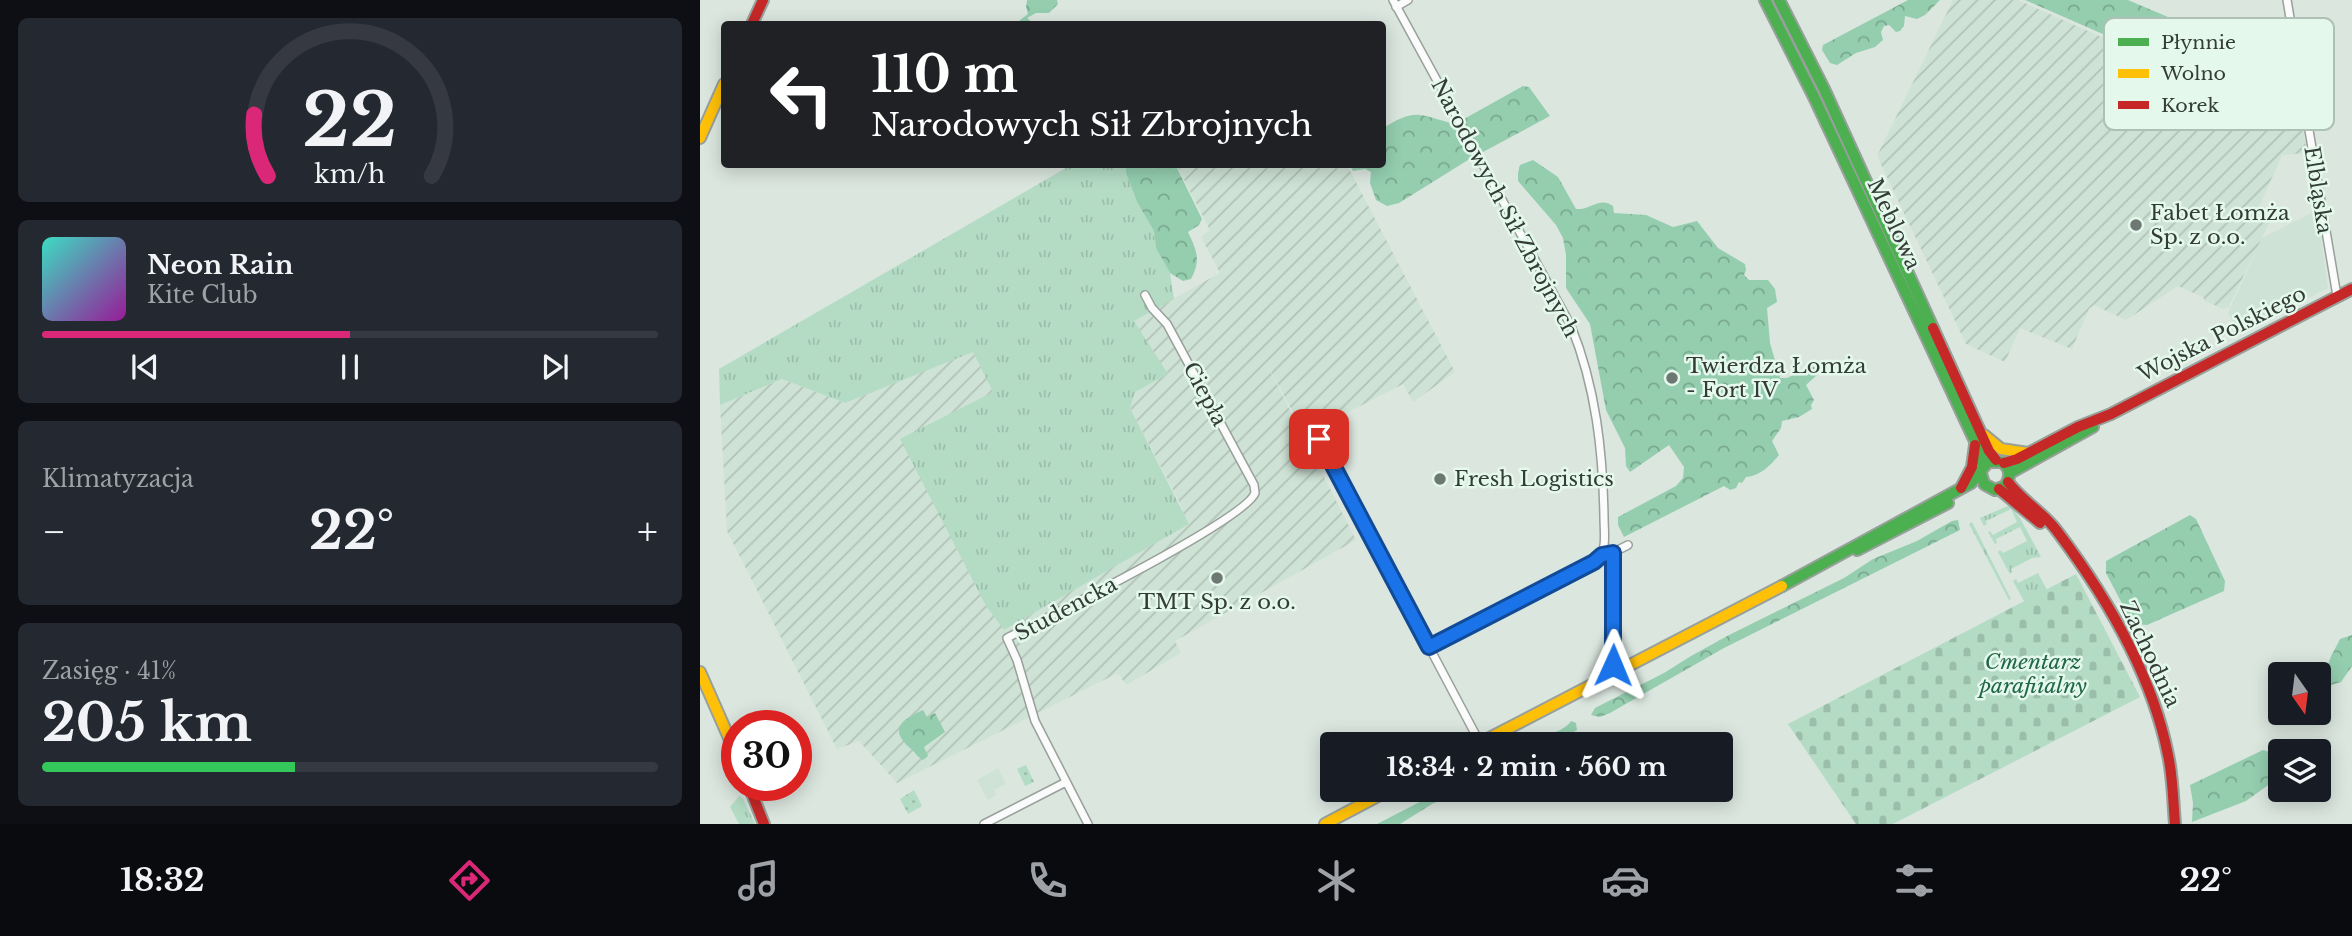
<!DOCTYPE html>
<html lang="pl">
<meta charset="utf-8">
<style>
:root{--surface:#171b24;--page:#242831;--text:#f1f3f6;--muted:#9ea1a6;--line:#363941;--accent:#db2777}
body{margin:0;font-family:"Libre Baskerville",serif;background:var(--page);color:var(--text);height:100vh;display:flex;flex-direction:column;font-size:26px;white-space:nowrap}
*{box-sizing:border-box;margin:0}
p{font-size:23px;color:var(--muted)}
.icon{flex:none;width:38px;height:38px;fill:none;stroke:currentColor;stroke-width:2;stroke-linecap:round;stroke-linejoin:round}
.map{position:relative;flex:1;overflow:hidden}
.details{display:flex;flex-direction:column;gap:18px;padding:18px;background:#0d0f14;width:700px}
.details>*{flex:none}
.guide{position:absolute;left:21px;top:21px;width:665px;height:147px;border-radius:7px;box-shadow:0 4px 18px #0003;background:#202124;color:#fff;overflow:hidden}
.needle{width:46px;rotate:166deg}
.tools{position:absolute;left:1568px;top:662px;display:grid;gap:14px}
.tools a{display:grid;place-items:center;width:63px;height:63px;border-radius:7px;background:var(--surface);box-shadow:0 4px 18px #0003;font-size:35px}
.speed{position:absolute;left:21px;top:710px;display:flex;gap:14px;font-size:35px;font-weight:700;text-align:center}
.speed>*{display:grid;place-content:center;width:91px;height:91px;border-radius:50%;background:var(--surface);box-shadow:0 4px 18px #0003;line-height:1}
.speed .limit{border:10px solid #d22;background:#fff;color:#111}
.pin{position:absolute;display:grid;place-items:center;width:60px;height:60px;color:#fff;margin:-30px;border-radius:14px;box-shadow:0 4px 10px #0006}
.me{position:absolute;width:77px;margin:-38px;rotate:1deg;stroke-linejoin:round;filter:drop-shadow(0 0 5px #0008)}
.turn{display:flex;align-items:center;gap:24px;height:147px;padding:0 35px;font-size:32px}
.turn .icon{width:91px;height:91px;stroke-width:2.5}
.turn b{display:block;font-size:49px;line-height:60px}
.big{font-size:52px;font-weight:800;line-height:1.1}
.details .tile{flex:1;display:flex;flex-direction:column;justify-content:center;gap:10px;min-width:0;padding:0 24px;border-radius:10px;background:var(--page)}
.details .dial{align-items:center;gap:0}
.dial svg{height:182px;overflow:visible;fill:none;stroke:var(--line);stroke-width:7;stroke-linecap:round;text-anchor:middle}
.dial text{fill:var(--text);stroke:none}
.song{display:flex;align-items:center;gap:21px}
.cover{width:84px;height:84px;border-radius:10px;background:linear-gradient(135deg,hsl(170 70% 55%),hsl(300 70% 35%))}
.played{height:7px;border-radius:4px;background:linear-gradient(90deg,var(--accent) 50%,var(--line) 50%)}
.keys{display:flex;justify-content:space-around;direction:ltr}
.heat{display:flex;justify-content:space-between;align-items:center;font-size:38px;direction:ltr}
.charge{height:10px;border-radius:5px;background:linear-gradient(90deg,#34c759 41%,var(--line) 0)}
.trip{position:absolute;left:620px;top:732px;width:413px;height:70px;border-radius:7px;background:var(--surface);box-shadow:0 4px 18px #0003;font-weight:800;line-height:70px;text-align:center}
.dock{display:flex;height:112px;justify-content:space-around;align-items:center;background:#090b0e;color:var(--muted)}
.dock .icon{width:49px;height:49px}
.dock .current{color:var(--accent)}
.dock b{font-size:32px;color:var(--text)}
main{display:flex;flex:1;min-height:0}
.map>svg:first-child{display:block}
.built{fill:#cee2d5}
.industrial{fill:url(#industrial-furrows)}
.grass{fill:url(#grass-tufts)}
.forest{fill:url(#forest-crowns)}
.cemetery{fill:url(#cemetery-stones)}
.park{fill:url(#park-dots)}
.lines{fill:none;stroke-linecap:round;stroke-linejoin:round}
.street-casing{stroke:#98a09b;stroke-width:10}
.fast-casing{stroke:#98a09b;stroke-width:14}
.slow-casing{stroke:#98a09b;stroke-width:14}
.jam-casing{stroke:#98a09b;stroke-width:14}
.street{stroke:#fafbfa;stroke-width:7}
.fast{stroke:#4caf50;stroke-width:10}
.slow{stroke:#ffc107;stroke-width:10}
.jam{stroke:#c62828;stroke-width:10}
.route-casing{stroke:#114b97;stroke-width:18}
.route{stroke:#1a73e8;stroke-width:12}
.poi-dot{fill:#6e7872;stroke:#e4f8ec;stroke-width:2.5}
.labels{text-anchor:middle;stroke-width:5;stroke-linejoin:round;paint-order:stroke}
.street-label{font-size:21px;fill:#343c37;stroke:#e4f8ec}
.poi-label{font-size:21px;fill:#343c37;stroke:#e4f8ec;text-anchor:start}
.park-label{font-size:21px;font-style:italic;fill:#216645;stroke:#e4f8ec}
.key{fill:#e4f8ec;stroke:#afc0b6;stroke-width:2}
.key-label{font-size:19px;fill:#343c37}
</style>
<main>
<section class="details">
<div class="tile dial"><svg viewBox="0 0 100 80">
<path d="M14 69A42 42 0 1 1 86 69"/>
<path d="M14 69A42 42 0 0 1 8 42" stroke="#db2777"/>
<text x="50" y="56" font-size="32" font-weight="700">22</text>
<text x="50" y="72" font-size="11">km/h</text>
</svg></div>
<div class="tile">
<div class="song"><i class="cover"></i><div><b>Neon Rain</b><p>Kite Club</p></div></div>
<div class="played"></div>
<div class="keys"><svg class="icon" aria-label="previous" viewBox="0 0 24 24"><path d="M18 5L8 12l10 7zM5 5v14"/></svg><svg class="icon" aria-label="pause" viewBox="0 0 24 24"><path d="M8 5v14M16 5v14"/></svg><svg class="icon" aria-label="next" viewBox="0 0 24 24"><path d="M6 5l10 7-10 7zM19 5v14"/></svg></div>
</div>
<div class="tile"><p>Klimatyzacja</p>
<div class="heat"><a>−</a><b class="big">22°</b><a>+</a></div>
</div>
<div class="tile"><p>Zasięg · 41%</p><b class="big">205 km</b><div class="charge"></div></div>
</section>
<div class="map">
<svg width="1652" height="824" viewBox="0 0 1652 824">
<defs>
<pattern id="industrial-furrows" width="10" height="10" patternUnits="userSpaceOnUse" patternTransform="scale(1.75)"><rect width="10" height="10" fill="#cee2d5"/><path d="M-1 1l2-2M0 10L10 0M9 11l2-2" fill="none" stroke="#b2c3b7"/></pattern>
<pattern id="grass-tufts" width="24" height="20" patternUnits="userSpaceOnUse" patternTransform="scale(1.75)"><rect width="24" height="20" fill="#b4dcc5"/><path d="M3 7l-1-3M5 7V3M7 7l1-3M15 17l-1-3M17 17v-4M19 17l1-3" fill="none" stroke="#9bbeaa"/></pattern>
<pattern id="forest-crowns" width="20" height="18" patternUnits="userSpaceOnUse" patternTransform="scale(1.75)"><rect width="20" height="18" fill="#94ceaf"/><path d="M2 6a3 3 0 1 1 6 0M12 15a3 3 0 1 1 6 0" fill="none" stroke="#7aa88f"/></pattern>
<pattern id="cemetery-stones" width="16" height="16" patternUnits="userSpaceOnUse" patternTransform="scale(1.75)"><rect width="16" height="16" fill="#b4dcc5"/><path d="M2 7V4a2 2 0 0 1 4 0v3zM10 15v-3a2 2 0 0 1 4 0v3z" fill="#9bbeaa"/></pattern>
<pattern id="park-dots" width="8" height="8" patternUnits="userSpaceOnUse" patternTransform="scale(1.75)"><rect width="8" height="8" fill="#b4dcc5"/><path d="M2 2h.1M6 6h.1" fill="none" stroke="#9bbeaa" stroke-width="1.8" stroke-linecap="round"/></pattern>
</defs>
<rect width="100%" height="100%" fill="#dbe6df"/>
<path class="built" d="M1617 210 1628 288 1539 333 1528 313 1562 238Z
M298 768 306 784 294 790 296 795 288 800 277 780Z"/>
<path class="industrial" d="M1253 0H1318L1557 106 1598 98 1607 153 1582 155 1558 209 1572 217 1528 308 1525 307 1524 309 1505 301 1503 297 1478 286 1426 320 1394 305 1389 309 1372 349 1320 328 1305 362 1266 344 1177 156Z
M476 164 647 165 755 372 713 402 703 384 633 420 620 433 608 440 562 355 656 540 475 641 481 653 426 685 418 673 197 783 159 741 137 749 27 531 20 405 82 379 145 403 273 351 293 392 484 511 430 408 435 392 433 321 520 273 501 237 510 230Z"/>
<path class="grass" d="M371 165H426V173L437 202 454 231 456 248 470 273 474 299 434 321 468 374 435 392 430 408 489 524 304 630 286 606 200 439 293 392 273 352 145 403 82 379 20 405 19 369Z
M1310 505 1320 518 1341 557 1332 558 1311 569 1312 572 1310 574 1298 552 1300 550 1303 553 1327 541 1320 527 1296 539 1297 543 1295 544 1288 532 1290 531 1293 535 1317 522 1311 509 1286 521 1287 524 1284 526 1280 518Z
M1272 522 1311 599 1309 600 1269 524Z
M1338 573 1348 592 1325 603 1313 581 1316 579 1318 583Z
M39 796 43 798 55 824H39L30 807Z"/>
<path class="forest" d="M327 0H357L358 4 349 13H336L327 18 334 24H315L328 14 326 7Z
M1208 0H1240L1225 15 1217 19 1205 16 1204 26 1200 31 1196 32 1189 25 1184 26 1181 32 1183 40 1175 47 1156 53 1137 65 1130 63 1122 50 1123 45Z
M1325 0H1428L1562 57 1576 71 1593 99 1558 102Z
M823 86 829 87 850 116 768 160 699 203 687 206 676 200 670 183 671 172 665 169 653 171 650 165 682 164 683 128C718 107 718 115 755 124Z
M833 160 858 177 876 209C891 210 900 196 913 206L914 213 946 215 973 227 997 221 1018 248 1045 264 1046 270 1044 275 1049 280H1068L1075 289 1077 302 1067 308 1070 343 1080 378H1087L1112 366 1116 368 1118 374 1106 385 1114 400 1111 405 1112 409 1099 417 1082 421 1081 428 1072 441 1079 455C1071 465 1060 476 1046 477L1042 483 1039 482 1036 488 1030 490 1024 486 924 537 918 525V517L976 486 983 478 984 467 969 445 930 472 926 466 925 448 906 410 890 324 866 288V255L863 238 856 225 818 181V173L820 165Z
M426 165H475L477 168 502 219 499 225 488 232C497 251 501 260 491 279L483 281 470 273 456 248 454 231 437 202 426 173Z
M1490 515 1496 519 1525 581 1524 591 1447 625 1436 624 1428 615 1406 573V561Z
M1258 520 1260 530 1024 648 910 713 900 717 891 715 895 708 964 673 991 656 1029 635 1144 578 1173 559 1217 541 1252 521Z
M1652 635V666L1641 682 1631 685C1620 671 1633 654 1640 639Z
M223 710 227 717 235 713 245 732 224 747 228 756 223 760C217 757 216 753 211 749 188 729 201 720 223 710Z
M871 721 876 723 877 730 852 744H831C843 734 863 733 871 721Z
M1563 750 1580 755 1578 778 1546 801 1492 822 1493 803 1490 785Z
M745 789H763L732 804 700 824H677Z"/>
<path class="cemetery" d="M1376 574 1440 697 1193 824H1156L1088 724Z"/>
<path class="park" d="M326 765 334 782 325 786 317 769Z
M214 790 222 806 208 814 200 799Z"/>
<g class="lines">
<defs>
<path id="street" d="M693 0 871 326C896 387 903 453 904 517 904 531 907 548 899 559L729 647
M1587 0 1637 296
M696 7 708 0
M619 439 780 743
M913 553V665L916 672
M910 554 928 545
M284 824 366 782
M388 824 335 721 317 660 307 638C344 619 545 520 555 493L554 485 467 324 452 308 445 295"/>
<path id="fast" d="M1065 0 1114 97 1281 454 1283 467
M1079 0 1124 89 1233 328
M1310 473 1393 427
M1157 550 1248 503
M1082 586 1271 483 1288 462H1302C1311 469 1311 477 1305 486L1295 490 1284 484 1281 473"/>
<path id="slow" d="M0 138 24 84
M1284 435 1301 449 1328 453
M0 672 37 756
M778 744 1082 586
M625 824 691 789"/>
<path id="jam" d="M52 24 63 0
M1233 328 1289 451 1296 460
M1304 463 1317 459 1378 427 1411 414 1652 289
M1308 482C1322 501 1343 512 1357 531 1406 596 1452 674 1468 755 1473 777 1473 801 1475 824
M1261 488 1272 467 1275 445
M1299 489 1340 523
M49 786 64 824"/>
</defs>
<use href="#street" class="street-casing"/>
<use href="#fast" class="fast-casing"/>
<use href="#slow" class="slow-casing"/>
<use href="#jam" class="jam-casing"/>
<use href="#street" class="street"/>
<use href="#fast" class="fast"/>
<use href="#slow" class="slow"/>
<use href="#jam" class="jam"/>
</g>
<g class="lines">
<defs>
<path id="route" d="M619 439 729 647 894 562 902 555 913 553V665"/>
</defs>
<use href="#route" class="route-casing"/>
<use href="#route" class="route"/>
</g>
<g class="poi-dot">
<circle cx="1436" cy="225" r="7"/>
<circle cx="972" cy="378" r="7"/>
<circle cx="740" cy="479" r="7"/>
<circle cx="517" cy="578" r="7"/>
</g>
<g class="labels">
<g class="street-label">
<text transform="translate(1618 190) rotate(81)" y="7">Elbląska</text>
<text transform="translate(805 208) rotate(62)" y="7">Narodowych Sił Zbrojnych</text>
<text transform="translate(1194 224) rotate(65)" y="7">Meblowa</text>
<text transform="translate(1522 334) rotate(-27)" y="7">Wojska Polskiego</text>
<text transform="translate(505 394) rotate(62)" y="7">Ciepła</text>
<text transform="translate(366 609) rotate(-28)" y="7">Studencka</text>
<text transform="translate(1450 654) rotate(65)" y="7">Zachodnia</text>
</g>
<g class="poi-label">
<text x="1450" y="220">Fabet Łomża<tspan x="1450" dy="24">Sp. z o.o.</tspan></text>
<text x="986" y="373">Twierdza Łomża<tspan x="986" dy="24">- Fort IV</tspan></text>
<text x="754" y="486">Fresh Logistics</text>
<text x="517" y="609" text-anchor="middle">TMT Sp. z o.o.</text>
</g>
<g class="park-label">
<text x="1333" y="669">Cmentarz<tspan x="1333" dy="24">parafiialny</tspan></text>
</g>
</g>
<rect x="1404" y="18" width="230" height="112" rx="10" class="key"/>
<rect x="1418" y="38" width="31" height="8" fill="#4caf50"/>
<rect x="1418" y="69" width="31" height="9" fill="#ffc107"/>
<rect x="1418" y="101" width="31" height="8" fill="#c62828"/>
<g class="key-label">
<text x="1461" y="49">Płynnie</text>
<text x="1461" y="80">Wolno</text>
<text x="1461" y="112">Korek</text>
</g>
</svg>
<div class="tools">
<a><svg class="needle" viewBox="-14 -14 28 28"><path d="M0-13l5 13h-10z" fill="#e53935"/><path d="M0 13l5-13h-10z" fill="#9ea1a6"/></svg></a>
<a><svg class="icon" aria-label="layers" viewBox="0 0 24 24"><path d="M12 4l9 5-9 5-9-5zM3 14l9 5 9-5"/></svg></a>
</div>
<div class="speed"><div class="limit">30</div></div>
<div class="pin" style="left:619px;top:439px;background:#d93025"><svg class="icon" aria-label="arrive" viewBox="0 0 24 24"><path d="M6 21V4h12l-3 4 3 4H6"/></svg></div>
<svg class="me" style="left:913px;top:665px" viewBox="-20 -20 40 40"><path d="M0-17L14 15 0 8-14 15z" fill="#1a73e8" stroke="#fff" stroke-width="4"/></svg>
<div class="trip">18:34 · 2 min · 560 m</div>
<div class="guide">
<div class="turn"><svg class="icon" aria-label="left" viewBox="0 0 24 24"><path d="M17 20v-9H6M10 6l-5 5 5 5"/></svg><div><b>110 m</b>Narodowych Sił Zbrojnych</div></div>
</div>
</div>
</main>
<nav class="dock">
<b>18:32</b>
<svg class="icon current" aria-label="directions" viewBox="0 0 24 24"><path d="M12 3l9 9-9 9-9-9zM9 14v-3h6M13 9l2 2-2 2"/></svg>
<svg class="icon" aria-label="music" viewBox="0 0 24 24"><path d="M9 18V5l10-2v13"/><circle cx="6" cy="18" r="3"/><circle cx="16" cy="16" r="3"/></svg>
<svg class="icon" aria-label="phone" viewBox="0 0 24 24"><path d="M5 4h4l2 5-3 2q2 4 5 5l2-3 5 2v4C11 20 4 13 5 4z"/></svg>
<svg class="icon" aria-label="climate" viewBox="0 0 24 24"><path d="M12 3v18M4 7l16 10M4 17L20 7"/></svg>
<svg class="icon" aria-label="car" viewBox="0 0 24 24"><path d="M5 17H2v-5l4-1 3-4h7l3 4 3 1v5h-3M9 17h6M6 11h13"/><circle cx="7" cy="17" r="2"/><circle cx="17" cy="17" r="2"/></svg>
<svg class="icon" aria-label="filters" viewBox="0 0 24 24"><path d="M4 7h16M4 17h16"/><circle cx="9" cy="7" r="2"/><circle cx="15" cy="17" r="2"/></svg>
<b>22°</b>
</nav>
